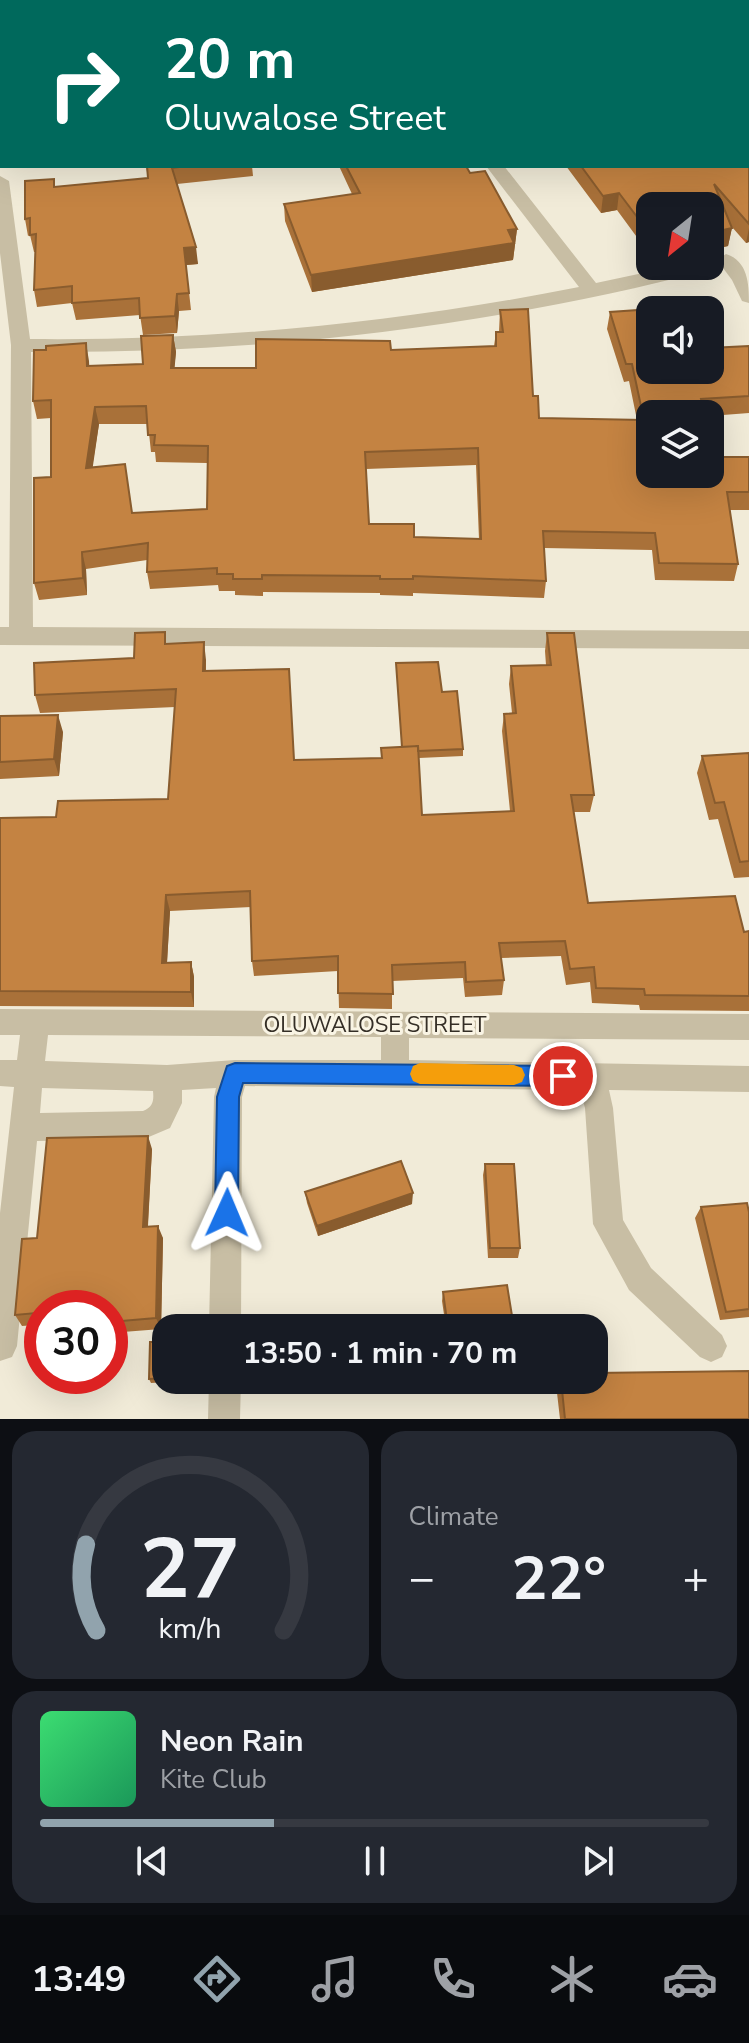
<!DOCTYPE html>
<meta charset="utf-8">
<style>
:root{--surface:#171b24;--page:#242831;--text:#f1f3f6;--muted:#9ea1a6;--line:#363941;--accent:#91a3ad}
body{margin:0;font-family:"Nunito Sans",sans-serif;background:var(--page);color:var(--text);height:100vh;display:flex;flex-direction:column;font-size:30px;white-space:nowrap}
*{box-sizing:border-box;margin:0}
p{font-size:26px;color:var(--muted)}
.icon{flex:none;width:44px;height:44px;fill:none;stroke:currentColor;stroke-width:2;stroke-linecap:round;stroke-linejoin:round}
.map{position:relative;height:1419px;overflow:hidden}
.sheet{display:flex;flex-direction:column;gap:12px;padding:12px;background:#0d0f14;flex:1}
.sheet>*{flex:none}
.guide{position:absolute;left:0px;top:0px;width:750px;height:168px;box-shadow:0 8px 32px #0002;background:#00695c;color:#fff;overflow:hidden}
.needle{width:52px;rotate:210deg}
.tools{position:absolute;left:636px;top:192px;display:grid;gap:16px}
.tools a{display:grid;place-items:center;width:88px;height:88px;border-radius:16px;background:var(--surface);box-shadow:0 8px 32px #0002;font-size:40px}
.speed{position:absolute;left:24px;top:1290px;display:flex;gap:16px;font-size:40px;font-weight:700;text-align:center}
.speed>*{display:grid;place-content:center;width:104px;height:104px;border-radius:50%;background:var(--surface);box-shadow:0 8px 32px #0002;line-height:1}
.speed .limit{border:12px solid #d22;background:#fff;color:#111}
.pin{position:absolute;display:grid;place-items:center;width:68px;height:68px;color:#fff;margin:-34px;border:4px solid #fff;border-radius:50%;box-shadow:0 2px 8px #0007}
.me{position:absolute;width:88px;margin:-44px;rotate:1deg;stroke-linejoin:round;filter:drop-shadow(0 0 6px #0008)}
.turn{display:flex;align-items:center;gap:28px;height:168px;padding:0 32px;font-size:36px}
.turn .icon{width:104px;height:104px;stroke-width:2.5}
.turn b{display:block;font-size:56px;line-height:68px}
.big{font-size:60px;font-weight:700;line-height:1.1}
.sheet .tile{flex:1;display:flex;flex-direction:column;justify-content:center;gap:12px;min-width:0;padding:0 28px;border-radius:24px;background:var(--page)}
.sheet .dial{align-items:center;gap:0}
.dial svg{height:208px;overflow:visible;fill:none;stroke:var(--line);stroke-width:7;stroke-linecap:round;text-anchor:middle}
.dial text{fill:var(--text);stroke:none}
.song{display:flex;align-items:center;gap:24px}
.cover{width:96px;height:96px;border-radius:12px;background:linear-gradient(135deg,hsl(140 70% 55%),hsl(150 70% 35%))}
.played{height:8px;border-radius:4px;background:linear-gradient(90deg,var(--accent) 35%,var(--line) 35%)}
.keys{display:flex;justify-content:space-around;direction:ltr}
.heat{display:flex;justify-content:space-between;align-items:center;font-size:44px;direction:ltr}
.sheet .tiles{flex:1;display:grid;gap:12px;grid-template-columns:1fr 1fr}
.tile:last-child{grid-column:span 2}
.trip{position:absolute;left:152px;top:1314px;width:456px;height:80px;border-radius:24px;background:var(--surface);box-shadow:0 8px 32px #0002;font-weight:700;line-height:80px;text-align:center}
.tab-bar{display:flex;height:128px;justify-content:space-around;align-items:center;background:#090b0e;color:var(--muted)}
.tab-bar .icon{width:56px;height:56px}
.tab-bar .selected{color:var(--accent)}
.tab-bar b{font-size:36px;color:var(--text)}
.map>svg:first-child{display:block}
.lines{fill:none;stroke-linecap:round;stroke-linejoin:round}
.minor{fill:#c8bea4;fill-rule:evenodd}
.wall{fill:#a97139;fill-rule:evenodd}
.shaded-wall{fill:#895c2e}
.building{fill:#c48342;stroke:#895c2e;stroke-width:2;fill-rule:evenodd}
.route{fill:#1a73e8;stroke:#114b97;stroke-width:2}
.slow{fill:#f59e0b}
.labels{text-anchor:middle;stroke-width:6;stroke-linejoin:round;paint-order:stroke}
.street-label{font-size:22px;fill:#342e26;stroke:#f9f4e4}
</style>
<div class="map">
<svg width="749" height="1419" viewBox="0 0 749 1419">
<rect width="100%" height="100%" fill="#f1ebd8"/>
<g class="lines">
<path class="minor" d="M359 0H375L376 2H360Z
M697 0H714L716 2H699Z
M486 166H504L596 283 676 266H711L709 270C489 327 259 354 31 352L33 627 749 631V649L0 645V627H9L11 345 0 253V176L9 181 30 339C215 341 397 323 579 287Z
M726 254C748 261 749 284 749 303L742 301 732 280 717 260Z
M0 1009 749 1014V1040L409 1038V1060L749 1066V1092L609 1090 613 1108 623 1220 651 1268 722 1335 727 1346 722 1357 711 1362 700 1357 629 1290 593 1224 585 1108 580 1090 245 1086 242 1097 241 1328H209L214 1097 216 1088 182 1090V1103L170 1128 144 1139 37 1141 17 1346 12 1357 0 1361V1213L14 1087 0 1086V1060H17L20 1035H0ZM48 1035 381 1037V1060H235L167 1065 45 1061ZM42 1088 153 1091C154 1101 153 1107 143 1111L40 1113Z
M209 1380H241L240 1419H208Z"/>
</g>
<path class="wall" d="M424 0H682L684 2H426Z
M749 26V242L746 243 732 227 728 246 710 250V206H650V255L617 210 601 213 566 166H748Z
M146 166H252L253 176 177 184 198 264 186 265 191 310 179 311 177 333 143 335 140 315 76 320 72 303 37 307 34 290 35 252H34L30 235 28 236 25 219 55 187 148 178Z
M339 166H466L470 173 517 229 513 260 312 292 285 221 284 204 352 194Z
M500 310 533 396 539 418 637 420 629 381 624 382 607 329 610 312 650 370 749 346V413L710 416V414H650L715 457H749V510H730L738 564 734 581 655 580 652 550 544 548 546 581 544 598 413 593V596L380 595V593L263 592V596L235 595V591H219L218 585 150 589 147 572V560L86 569 87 595 39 600 34 583 51 477V418L37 419 33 401 89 361V366L143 364 173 335 176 352 174 368H256L391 350 494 346 496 332H499ZM99 424H148L151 452H155L156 462 207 463V509L133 513 92 468ZM476 465 479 539 414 537 369 524 366 469Z
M547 633 594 795 590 812H574L588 903 744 932 749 931V1011L640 1010 639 1005 592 1003 590 982 566 985 561 956 501 958 504 980 502 995 465 997 463 978 392 981V1009L339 1008 338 971 254 976 252 961 251 907 170 911 167 963 191 962 194 977V1007L0 1006V818L56 817 168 799 175 707 40 713 35 695 134 658 167 643 206 660V671L295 760 381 758V748L402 747 396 663 442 692 463 749V756L419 758 422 815 510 811 502 731 504 714 512 713 509 684 511 666 546 665 545 651Z
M0 716 63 732 59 776 0 779Z
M749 753V877L734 878 718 819 709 820 697 773 702 756Z
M152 1149 148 1226 163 1238 161 1329 110 1333V1308L35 1325 22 1326 15 1315 37 1238Z
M485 1164 520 1248 518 1258H488L483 1175Z
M305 1192 412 1204 318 1236 307 1203Z
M701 1207 749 1212V1317L720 1320 695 1218Z
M443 1292 514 1328H446L442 1301Z
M42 1326V1337L35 1327Z
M166 1342V1380L182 1381 151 1383 149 1379Z
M558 1380H594L749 1419H560L556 1384Z"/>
<path class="shaded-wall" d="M619 193 617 210 601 213 603 196Z
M732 228 728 246 710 250V233Z
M749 228V242L746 243Z
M517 229 513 260 312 292 311 275Z
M196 247 198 264 186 265 184 248Z
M177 294 179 311 177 333 175 316Z
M173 335 176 352 173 386 171 368Z
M86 343 89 361 90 384 87 366Z
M95 407 99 424 90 486 86 468Z
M82 552 86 569 87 595 83 578Z
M204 642 206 660 205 689 203 671Z
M58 715 63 732 59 776 54 759Z
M166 895 170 911 166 979 162 963Z
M191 962 194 977V1007L191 992Z
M148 1136 152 1149 147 1239 143 1227Z
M413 1193 412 1204 318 1236 317 1226Z
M158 1226 163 1238 161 1329 156 1318Z"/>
<path class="building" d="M11 0H196L197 2H11Z
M258 0H319L320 2H259Z
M437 0H682L684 2H439Z
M748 26H749V224L714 184 732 228 710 233V206H650V234L619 193 603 196 581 166H748Z
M147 166H186L172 168 196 247 184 248 189 293 177 294 175 316 140 318 139 298 72 303V286L34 290 36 234 30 235V218L25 219V181L54 179V187L148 178Z
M346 166H466L470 173 485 171 517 229 508 230 514 243 311 275 284 204 360 193Z
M667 308 668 310H650V370H710V348L749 346V396L701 399 705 414H650V474H710V435L715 457H749V492H727L738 564 659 563 655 533 543 531 546 581 413 576V579H380V576L262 575V579H233V574H217V568L147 572 148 543 82 552 83 578 34 583V478L51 477V400L33 401 34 350H46V346L86 343 87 366 143 364 141 336 173 335 171 368H256V339L390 341 391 350 496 346V332H503L500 310 528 309 533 396H538L539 418 644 420 632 364H626L610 312ZM146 406 148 435H155L154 445 208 446 207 509 132 513 125 464 86 468 95 407ZM478 448 481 539 414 537V524H369L365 452Z
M165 632V644L204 642 203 671 289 669 294 760 382 758 381 748 418 746 422 815 514 811 504 714 516 713 511 666 551 665 547 633H574L594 795H571L588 903 735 896 744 932 749 931V996L645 995 644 989 596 988 594 967 570 969 565 941 499 943 504 980 466 982 465 962 392 965 393 994 338 993V956L252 961 250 891 166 895 162 963 191 962V992L0 991V818L56 817 58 801 168 799 176 689 35 695 34 663 134 658 135 633Z
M438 662 442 692 457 691 463 749 418 751V746L402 747 396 663Z
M58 715 54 759 0 762V716Z
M749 753V861L740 862 724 802 715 803 702 756Z
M148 1136 143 1227 158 1226 156 1318 110 1322V1308H42V1326L35 1327 36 1313 15 1315 22 1239 37 1238 47 1138Z
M401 1161 413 1193 317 1226 305 1192Z
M485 1164H514L520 1248H490Z
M747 1203 749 1212V1309L726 1312 701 1207Z
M507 1285 514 1328H448L443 1292Z
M150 1342H166V1378L149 1379Z
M749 1371V1419H565L561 1380H594V1373Z"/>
<path class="route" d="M235 1063 563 1066 570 1069 574 1076 570 1083 563 1086 243 1083 239 1097 238 1213 235 1221 227 1224 219 1221 215 1213 217 1097 227 1066Z"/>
<path class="slow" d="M420 1063 514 1065 522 1068 525 1075 522 1082 514 1085 420 1084 413 1081 410 1074 413 1066Z"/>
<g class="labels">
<g class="street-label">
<text x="375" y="1032">OLUWALOSE STREET</text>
</g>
</g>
</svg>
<div class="tools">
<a><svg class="needle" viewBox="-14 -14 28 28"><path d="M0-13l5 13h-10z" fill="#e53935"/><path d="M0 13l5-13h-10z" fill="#9ea1a6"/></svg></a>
<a><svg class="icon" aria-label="sound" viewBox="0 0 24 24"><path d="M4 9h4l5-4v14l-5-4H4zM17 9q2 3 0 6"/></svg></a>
<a><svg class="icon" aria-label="layers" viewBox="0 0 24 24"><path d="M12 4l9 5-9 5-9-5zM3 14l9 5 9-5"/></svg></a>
</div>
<div class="speed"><div class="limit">30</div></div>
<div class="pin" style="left:563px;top:1076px;background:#d93025"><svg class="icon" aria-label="arrive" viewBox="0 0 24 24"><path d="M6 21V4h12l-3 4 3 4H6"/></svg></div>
<svg class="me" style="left:227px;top:1213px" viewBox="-20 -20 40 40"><path d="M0-17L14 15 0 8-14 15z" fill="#1a73e8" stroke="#fff" stroke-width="4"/></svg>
<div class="trip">13:50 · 1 min · 70 m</div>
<div class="guide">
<div class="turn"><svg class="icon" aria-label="right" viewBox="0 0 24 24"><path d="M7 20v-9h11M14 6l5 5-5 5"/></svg><div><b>20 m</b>Oluwalose Street</div></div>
</div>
</div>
<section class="sheet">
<div class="tiles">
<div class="tile dial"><svg viewBox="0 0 100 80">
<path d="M14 69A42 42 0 1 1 86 69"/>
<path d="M14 69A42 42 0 0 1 10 36" stroke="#91a3ad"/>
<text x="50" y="56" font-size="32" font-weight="700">27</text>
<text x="50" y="72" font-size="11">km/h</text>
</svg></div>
<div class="tile"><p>Climate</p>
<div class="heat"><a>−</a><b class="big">22°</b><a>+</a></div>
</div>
<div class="tile">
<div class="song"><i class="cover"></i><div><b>Neon Rain</b><p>Kite Club</p></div></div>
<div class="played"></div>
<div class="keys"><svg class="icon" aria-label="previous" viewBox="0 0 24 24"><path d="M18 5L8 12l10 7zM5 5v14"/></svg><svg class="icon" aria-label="pause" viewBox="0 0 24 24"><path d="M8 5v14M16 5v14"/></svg><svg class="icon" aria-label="next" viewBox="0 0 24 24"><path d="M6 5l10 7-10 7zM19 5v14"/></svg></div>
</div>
</div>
</section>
<nav class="tab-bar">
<b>13:49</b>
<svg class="icon selected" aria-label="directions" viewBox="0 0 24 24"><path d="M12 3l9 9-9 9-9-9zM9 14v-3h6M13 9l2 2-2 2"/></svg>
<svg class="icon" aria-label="music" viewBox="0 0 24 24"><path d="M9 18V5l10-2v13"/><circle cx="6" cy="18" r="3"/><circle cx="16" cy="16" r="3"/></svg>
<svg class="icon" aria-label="phone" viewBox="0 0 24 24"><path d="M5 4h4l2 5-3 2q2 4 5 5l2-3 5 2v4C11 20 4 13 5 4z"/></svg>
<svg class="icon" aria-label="climate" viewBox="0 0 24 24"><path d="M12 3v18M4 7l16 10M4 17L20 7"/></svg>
<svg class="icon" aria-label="car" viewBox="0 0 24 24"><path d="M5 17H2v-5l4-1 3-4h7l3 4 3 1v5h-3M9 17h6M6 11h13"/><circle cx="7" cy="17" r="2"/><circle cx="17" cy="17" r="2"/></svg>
</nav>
